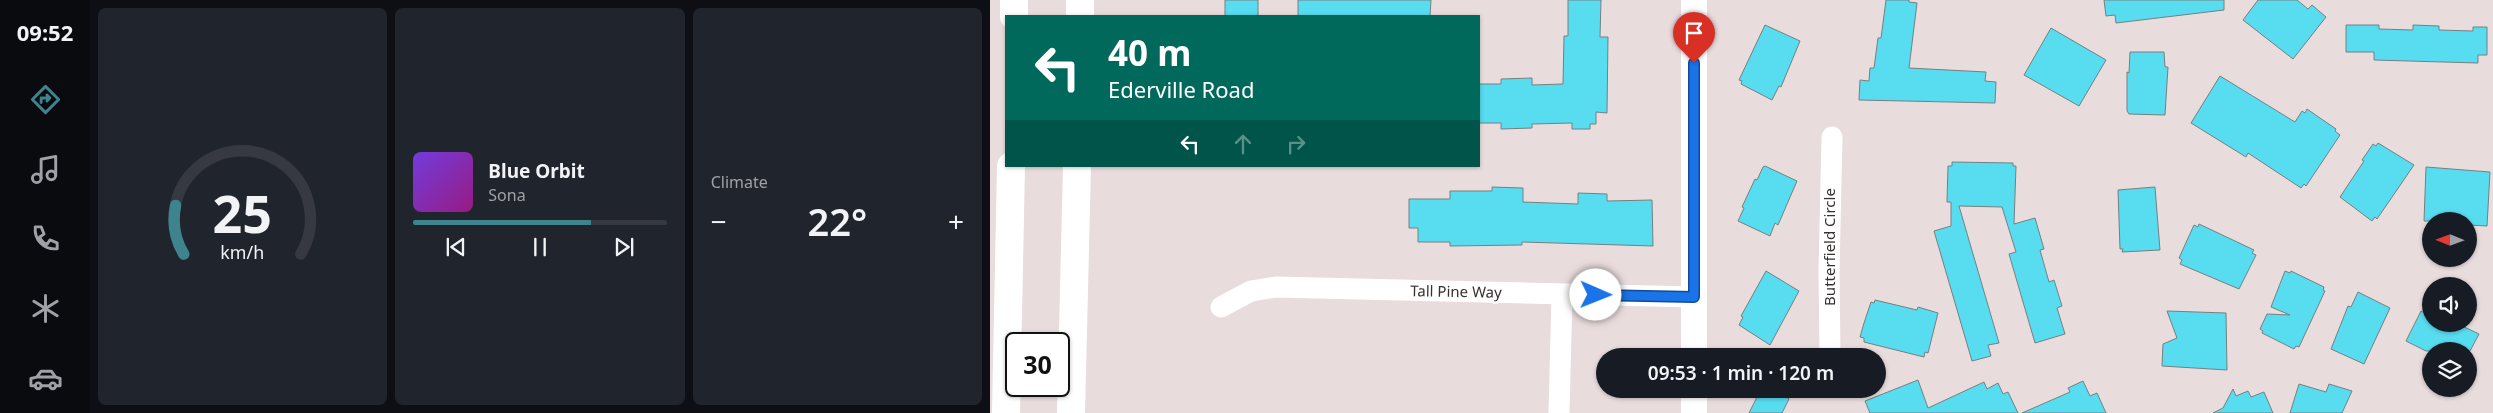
<!DOCTYPE html>
<meta charset="utf-8">
<style>
:root{--surface:#171b24;--page:#20242c;--text:#f1f3f6;--muted:#9ea1a6;--line:#363941;--accent:#3e848f}
body{margin:0;font-family:"Noto Sans",sans-serif;background:var(--page);color:var(--text);height:100vh;display:flex;flex-direction:column;font-size:19px;white-space:nowrap}
*{box-sizing:border-box;margin:0}
p{font-size:16px;color:var(--muted)}
.icon{flex:none;width:28px;height:28px;fill:none;stroke:currentColor;stroke-width:2;stroke-linecap:round;stroke-linejoin:round}
.map{position:relative;flex:1;overflow:hidden}
.sheet{display:flex;flex-direction:column;gap:8px;padding:8px;background:#0d0f14;width:900px}
.sheet>*{flex:none}
.hud{position:absolute;left:15px;top:15px;width:475px;height:152px;border-radius:0px;box-shadow:0 1px 4px #0004;background:#00695c;color:#fff;overflow:hidden}
.needle{width:32px;rotate:271deg}
.controls{position:absolute;left:1432px;top:212px;display:grid;gap:10px}
.controls a{display:grid;place-items:center;width:55px;height:55px;border-radius:50%;background:var(--surface);box-shadow:0 1px 4px #0004;font-size:25px}
.speed{position:absolute;left:15px;top:332px;display:flex;gap:10px;font-size:25px;font-weight:700;text-align:center}
.speed>*{display:grid;place-content:center;width:65px;height:65px;border-radius:50%;background:var(--surface);box-shadow:0 1px 4px #0004;line-height:1}
.speed .limit{border:2px solid #111;border-radius:8px;background:#fff;color:#111}
.pin{position:absolute;display:grid;place-items:center;width:42px;height:42px;color:#fff;margin:-51px -21px;border-radius:50% 50% 50% 0;rotate:-45deg;box-shadow:0 0 5px #0007}
.pin .icon{rotate:45deg}
.me{position:absolute;width:55px;margin:-28px;rotate:91deg;stroke-linejoin:round;filter:drop-shadow(0 0 4px #0008)}
.turn{display:flex;align-items:center;gap:18px;height:105px;padding:0 20px;font-size:22px}
.turn .icon{width:65px;height:65px;stroke-width:2.5}
.turn b{display:block;font-size:35px;line-height:42px}
.lanes{display:flex;align-items:center;height:48px;padding:0 20px;background:#0003;justify-content:center;gap:25px;direction:ltr}
.lanes .off{opacity:.35}
.big{font-size:38px;font-weight:600;line-height:1.1}
.sheet .tile{flex:1;display:flex;flex-direction:column;justify-content:center;gap:8px;min-width:0;padding:0 18px;border-radius:8px;background:var(--page)}
.sheet .dial{align-items:center;gap:0}
.dial svg{height:130px;overflow:visible;fill:none;stroke:var(--line);stroke-width:7;stroke-linecap:round;text-anchor:middle}
.dial text{fill:var(--text);stroke:none}
.song{display:flex;align-items:center;gap:15px}
.cover{width:60px;height:60px;border-radius:8px;background:linear-gradient(135deg,hsl(260 70% 55%),hsl(310 70% 35%))}
.played{height:5px;border-radius:2px;background:linear-gradient(90deg,var(--accent) 70%,var(--line) 70%)}
.keys{display:flex;justify-content:space-around;direction:ltr}
.heat{display:flex;justify-content:space-between;align-items:center;font-size:28px;direction:ltr}
.sheet .tiles{flex:1;display:grid;gap:8px;grid-template-columns:repeat(3,1fr)}
.trip{position:absolute;left:606px;top:348px;width:290px;height:50px;border-radius:25px;background:var(--surface);box-shadow:0 1px 4px #0004;font-weight:600;line-height:50px;text-align:center}
main{display:flex;flex:1;min-height:0}
.dock{display:flex;flex-direction:column;width:90px;justify-content:space-around;align-items:center;background:#090b0e;color:var(--muted)}
.dock .icon{width:35px;height:35px}
.dock .on{color:var(--accent)}
.dock b{font-size:22px;color:var(--text)}
.map>svg:first-child{display:block}
.building{fill:#58dcef;stroke:#748082}
.lines{fill:none;stroke-linecap:round;stroke-linejoin:round}
.minor{stroke:#fff;stroke-width:21}
.tertiary{stroke:#fff;stroke-width:26}
.motorway{stroke:#fff;stroke-width:28}
.route-casing{stroke:#114b97;stroke-width:12}
.route{stroke:#1a73e8;stroke-width:9}
.labels{text-anchor:middle;stroke-width:5;stroke-linejoin:round;paint-order:stroke}
.street-label{font-size:15px;fill:#363131;stroke:#fff}
</style>
<main>
<nav class="dock">
<b>09:52</b>
<svg class="icon on" aria-label="directions" viewBox="0 0 24 24"><path d="M12 3l9 9-9 9-9-9zM9 14v-3h6M13 9l2 2-2 2"/></svg>
<svg class="icon" aria-label="music" viewBox="0 0 24 24"><path d="M9 18V5l10-2v13"/><circle cx="6" cy="18" r="3"/><circle cx="16" cy="16" r="3"/></svg>
<svg class="icon" aria-label="phone" viewBox="0 0 24 24"><path d="M5 4h4l2 5-3 2q2 4 5 5l2-3 5 2v4C11 20 4 13 5 4z"/></svg>
<svg class="icon" aria-label="climate" viewBox="0 0 24 24"><path d="M12 3v18M4 7l16 10M4 17L20 7"/></svg>
<svg class="icon" aria-label="car" viewBox="0 0 24 24"><path d="M5 17H2v-5l4-1 3-4h7l3 4 3 1v5h-3M9 17h6M6 11h13"/><circle cx="7" cy="17" r="2"/><circle cx="17" cy="17" r="2"/></svg>
</nav>
<section class="sheet">
<div class="tiles">
<div class="tile dial"><svg viewBox="0 0 100 80">
<path d="M14 69A42 42 0 1 1 86 69"/>
<path d="M14 69A42 42 0 0 1 9 39" stroke="#3e848f"/>
<text x="50" y="56" font-size="32" font-weight="700">25</text>
<text x="50" y="72" font-size="11">km/h</text>
</svg></div>
<div class="tile">
<div class="song"><i class="cover"></i><div><b>Blue Orbit</b><p>Sona</p></div></div>
<div class="played"></div>
<div class="keys"><svg class="icon" aria-label="previous" viewBox="0 0 24 24"><path d="M18 5L8 12l10 7zM5 5v14"/></svg><svg class="icon" aria-label="pause" viewBox="0 0 24 24"><path d="M8 5v14M16 5v14"/></svg><svg class="icon" aria-label="next" viewBox="0 0 24 24"><path d="M6 5l10 7-10 7zM19 5v14"/></svg></div>
</div>
<div class="tile"><p>Climate</p>
<div class="heat"><a>−</a><b class="big">22°</b><a>+</a></div>
</div>
</div>
</section>
<div class="map">
<svg width="1503" height="413" viewBox="0 0 1503 413">
<rect width="100%" height="100%" fill="#e9dcdd"/>
<path class="building" d="M235 0H268V16H235Z
M308 0H441L440 16H308Z
M578 0H611L610 37H618L617 113 606 112V124H600V129H582V123L542 124V128L511 129V123H489V84H511V79L542 78V85L573 84 574 36H578Z
M896 0H919V2L927 3 919 68 996 72 995 81 1006 82 1005 103 869 100 870 80 879 81 880 68H884L888 38H891Z
M1114 0H1234V10L1126 23 1125 15 1116 16Z
M1268 0H1307L1318 9 1322 5 1336 17 1303 59 1253 20Z
M775 25 810 41 791 87 789 86 782 100 751 84 752 81 749 80Z
M1356 25H1389V29L1423 30V25L1449 26V30L1483 31V27H1497V55H1488V63L1384 60V52H1356Z
M1061 28 1116 60 1089 106 1034 75Z
M1140 52H1174L1175 67H1178L1175 115 1139 114 1137 111V72L1139 73Z
M1230 76 1305 122 1312 111 1315 113 1317 109 1346 129 1345 131 1350 135 1316 186 1314 184 1311 188 1258 153 1256 157 1201 123Z
M1388 143 1424 165 1387 219 1385 217 1382 221 1350 197 1374 161 1372 160 1383 144 1386 146Z
M962 162 1023 163V166H1026L1024 224 1045 218 1054 249 1050 250 1059 282 1064 280 1072 306 1067 308 1075 334 1045 343 1019 254 1026 252 1012 207 969 206 1009 343 998 345 1001 356 982 361 944 231 961 226V202H957L958 166H962Z
M775 166 807 181 788 225 785 223 780 236 748 221 754 208 752 207 765 179 767 180 773 167Z
M1436 167 1500 172 1497 226 1479 225V221H1434Z
M502 187 533 188V202L588 204V193L617 194V201L662 200 663 246 532 242V245L460 246V242H428V228H419V199H460V191H502Z
M1165 187 1170 250 1132 252 1133 249H1130L1128 190Z
M1209 224 1264 250 1262 253 1266 255 1249 289 1190 264 1192 260 1189 258 1204 225 1208 227Z
M776 271 809 291 780 345 749 325 753 317 751 316Z
M1295 271 1300 273 1301 271 1334 287 1333 290 1335 291 1309 347 1306 346 1304 349 1272 333 1273 331 1270 329 1277 314 1300 315 1281 307Z
M1368 292 1400 308 1374 364 1341 349 1358 306 1361 307Z
M885 300 927 310 928 307 948 313 938 353 935 352 934 357 874 342V338L870 337 874 323 881 302 884 303Z
M1177 311 1236 313 1237 370 1172 366 1173 344 1187 338Z
M1431 311 1441 316V324H1468L1489 334 1480 351H1436L1416 341Z
M928 380 938 408 994 382 997 389 1008 383 1013 394 1018 392 1028 413H880L875 401Z
M1093 381 1100 396 1107 393 1116 413H1032L1080 392 1078 388Z
M1309 384 1336 392 1339 384 1362 391 1352 413H1300Z
M771 389H800L796 397 799 399 792 413H759Z
M1243 389 1246 396 1258 391 1261 397 1274 392 1283 413H1223L1233 408Z"/>
<g class="lines">
<path class="minor" d="M231 307 261 291 286 287 704 297
M840 356 839 271 842 137
M569 413 572 294"/>
<path class="tertiary" d="M704 356V0
M704 389V413"/>
<path class="motorway" d="M24 16V0
M90 16V0
M16 413 21 166
M81 413 87 166"/>
</g>
<g class="lines">
<defs>
<path id="route" d="M606 295 704 297V63"/>
</defs>
<use href="#route" class="route-casing"/>
<use href="#route" class="route"/>
</g>
<g class="labels">
<g class="street-label">
<text transform="translate(840 247) rotate(-90)" y="5">Butterfield Circle</text>
<text transform="translate(466 292) rotate(1)" y="5">Tall Pine Way</text>
</g>
</g>
</svg>
<div class="controls">
<a><svg class="needle" viewBox="-14 -14 28 28"><path d="M0-13l5 13h-10z" fill="#e53935"/><path d="M0 13l5-13h-10z" fill="#9ea1a6"/></svg></a>
<a><svg class="icon" aria-label="sound" viewBox="0 0 24 24"><path d="M4 9h4l5-4v14l-5-4H4zM17 9q2 3 0 6"/></svg></a>
<a><svg class="icon" aria-label="layers" viewBox="0 0 24 24"><path d="M12 4l9 5-9 5-9-5zM3 14l9 5 9-5"/></svg></a>
</div>
<div class="speed"><div class="limit">30</div></div>
<div class="pin" style="left:704px;top:63px;background:#d93025"><svg class="icon" aria-label="arrive" viewBox="0 0 24 24"><path d="M6 21V4h12l-3 4 3 4H6"/></svg></div>
<svg class="me" style="left:606px;top:295px" viewBox="-20 -20 40 40"><circle r="19" fill="#fff"/><path d="M0-13L10 11 0 6-10 11z" fill="#1a73e8"/></svg>
<div class="trip">09:53 · 1 min · 120 m</div>
<div class="hud">
<div class="turn"><svg class="icon" aria-label="left" viewBox="0 0 24 24"><path d="M17 20v-9H6M10 6l-5 5 5 5"/></svg><div><b>40 m</b>Ederville Road</div></div>
<div class="lanes"><svg class="icon" aria-label="left" viewBox="0 0 24 24"><path d="M17 20v-9H6M10 6l-5 5 5 5"/></svg><svg class="icon off" aria-label="ahead" viewBox="0 0 24 24"><path d="M12 20V5M6 11l6-6 6 6"/></svg><svg class="icon off" aria-label="right" viewBox="0 0 24 24"><path d="M7 20v-9h11M14 6l5 5-5 5"/></svg></div>
</div>
</div>
</main>
